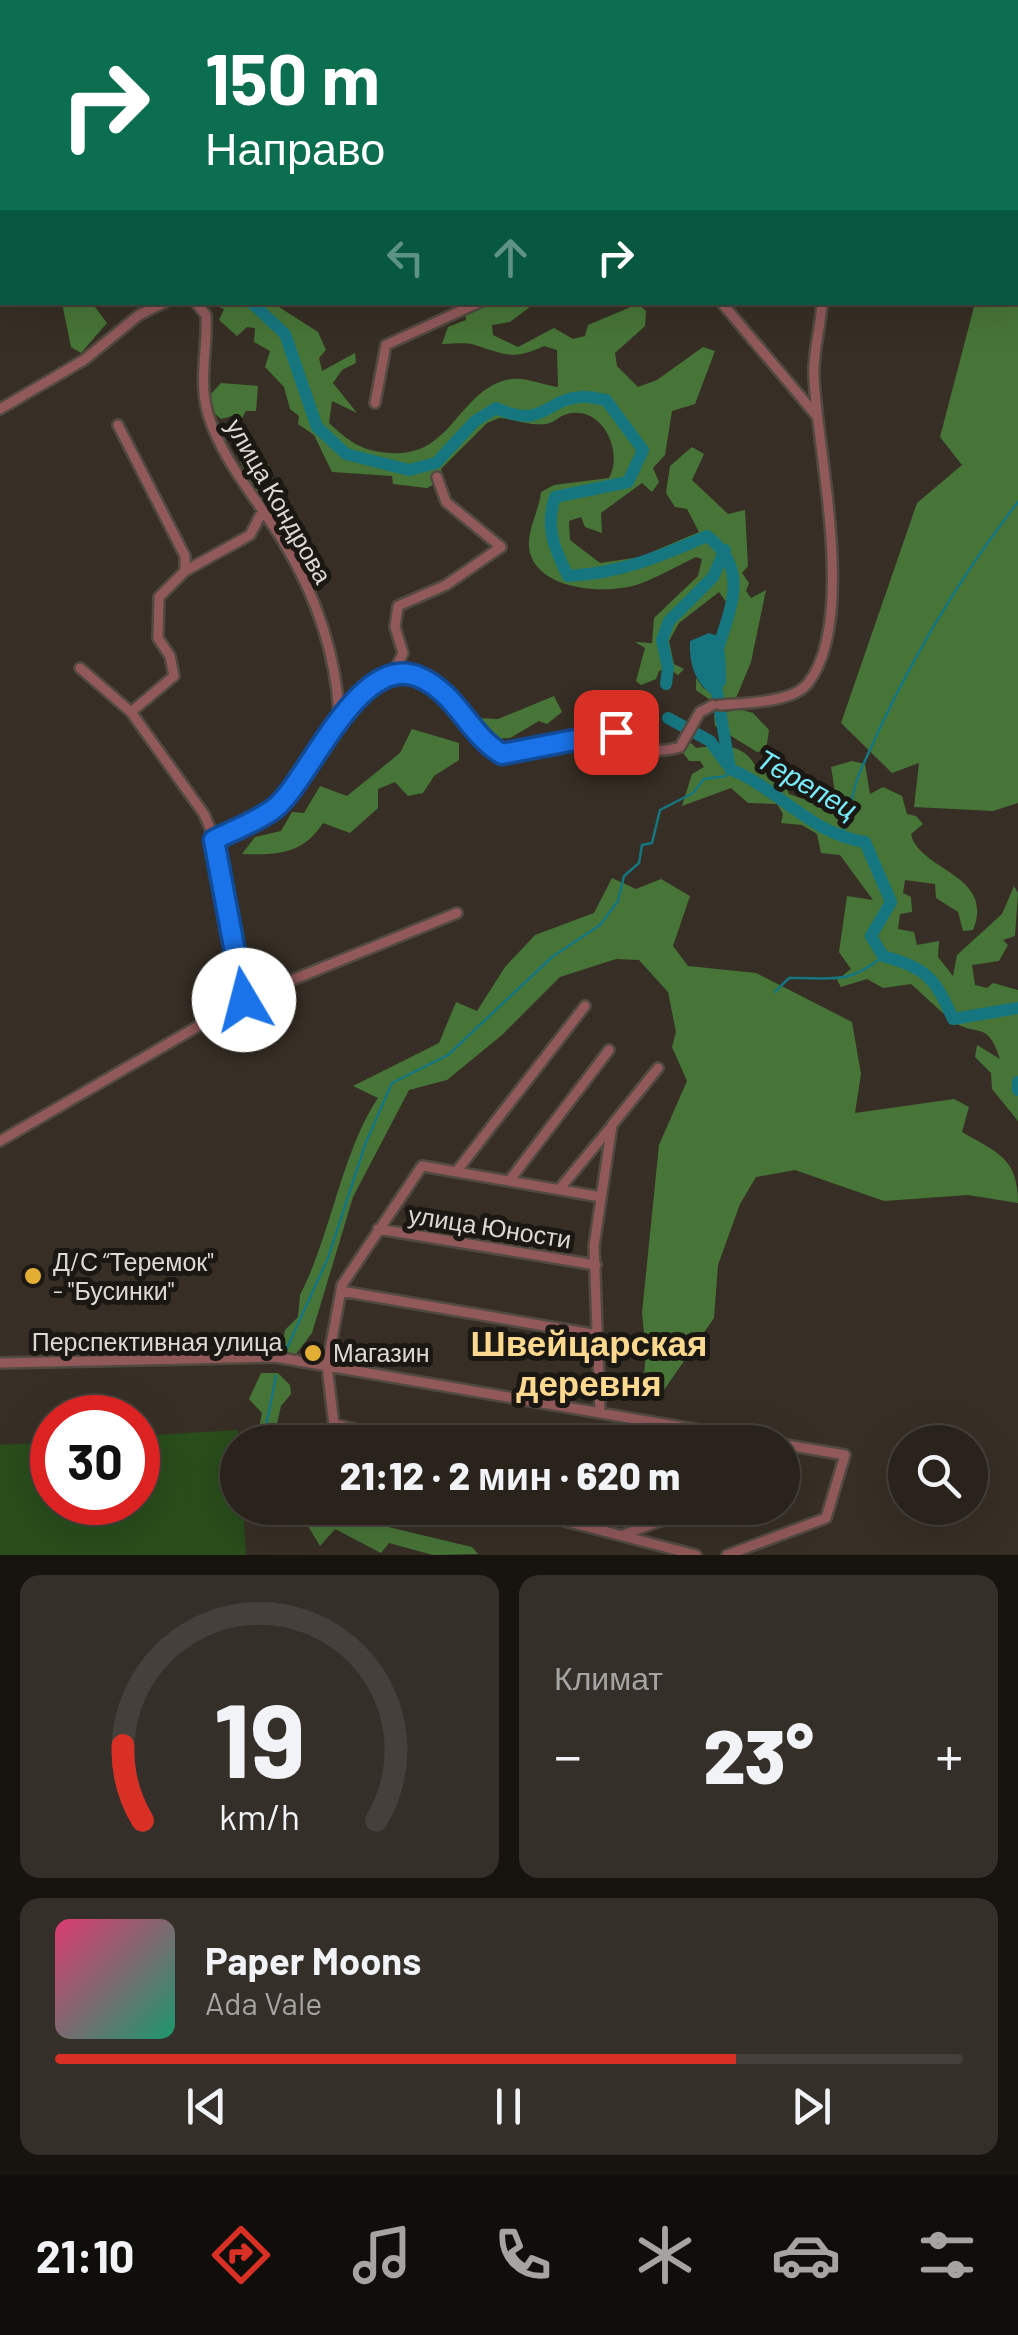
<!DOCTYPE html>
<html lang="ru">
<meta charset="utf-8">
<style>
:root{--surface:#29231c;--page:#352f29;--text:#f1f3f6;--muted:#a5a4a3;--line:#45403b;--accent:#d93025}
body{margin:0;font-family:Barlow,sans-serif;background:var(--page);color:var(--text);height:100vh;display:flex;flex-direction:column;font-size:38px;white-space:nowrap}
*{box-sizing:border-box;margin:0}
p{font-size:32px;color:var(--muted)}
.icon{flex:none;width:55px;height:55px;fill:none;stroke:currentColor;stroke-width:2;stroke-linecap:round;stroke-linejoin:round}
.map{position:relative;height:1555px;overflow:hidden}
.sheet{display:flex;flex-direction:column;gap:20px;padding:20px;background:#17130f;flex:1}
.sheet>*{flex:none}
.top-card{position:absolute;left:0px;top:0px;width:1020px;height:305px;box-shadow:0 10px 40px #0002,0 0 0 2px var(--line);background:#0b6e4f;color:#fff;overflow:hidden}
.tools{position:absolute;left:888px;top:1425px;display:grid;gap:20px}
.tools a{display:grid;place-items:center;width:100px;height:100px;border-radius:50%;background:var(--surface);box-shadow:0 10px 40px #0002,0 0 0 2px var(--line);font-size:50px}
.speed{position:absolute;left:30px;top:1395px;display:flex;gap:20px;font-size:50px;font-weight:700;text-align:center}
.speed>*{display:grid;place-content:center;width:130px;height:130px;border-radius:50%;background:var(--surface);box-shadow:0 10px 40px #0002,0 0 0 2px var(--line);line-height:1}
.speed .limit{border:15px solid #d22;background:#fff;color:#111}
.pin{position:absolute;display:grid;place-items:center;width:85px;height:85px;color:#fff;margin:-42px;border-radius:20px;box-shadow:0 5px 15px #0006}
.me{position:absolute;width:110px;margin:-55px;rotate:352deg;stroke-linejoin:round;filter:drop-shadow(0 0 8px #0008)}
.turn{display:flex;align-items:center;gap:35px;height:210px;padding:0 40px;font-size:45px}
.turn .icon{width:130px;height:130px;stroke-width:2.5}
.turn b{display:block;font-size:70px;line-height:85px}
.lanes{display:flex;align-items:center;height:95px;padding:0 40px;background:#0003;justify-content:center;gap:50px;direction:ltr}
.lanes .off{opacity:.35}
.big{font-size:75px;font-weight:800;line-height:1.1}
.sheet .tile{flex:1;display:flex;flex-direction:column;justify-content:center;gap:15px;min-width:0;padding:0 35px;border-radius:20px;background:var(--page)}
.sheet .dial{align-items:center;gap:0}
.dial svg{height:260px;overflow:visible;fill:none;stroke:var(--line);stroke-width:7;stroke-linecap:round;text-anchor:middle}
.dial text{fill:var(--text);stroke:none}
.song{display:flex;align-items:center;gap:30px}
.cover{width:120px;height:120px;border-radius:15px;background:linear-gradient(135deg,hsl(340 70% 55%),hsl(160 70% 35%))}
.played{height:10px;border-radius:5px;background:linear-gradient(90deg,var(--accent) 75%,var(--line) 75%)}
.keys{display:flex;justify-content:space-around;direction:ltr}
.heat{display:flex;justify-content:space-between;align-items:center;font-size:55px;direction:ltr}
.sheet .tiles{flex:1;display:grid;gap:20px;grid-template-columns:1fr 1fr}
.tile:last-child{grid-column:span 2}
.trip{position:absolute;left:220px;top:1425px;width:580px;height:100px;border-radius:50px;background:var(--surface);box-shadow:0 10px 40px #0002,0 0 0 2px var(--line);font-weight:800;line-height:100px;text-align:center}
.menu{display:flex;height:160px;justify-content:space-around;align-items:center;background:#100e0b;color:var(--muted)}
.menu .icon{width:70px;height:70px}
.menu .current{color:var(--accent)}
.menu b{font-size:45px;color:var(--text)}
.map>svg:first-child{display:block}
.green{fill:#294d1b}
.forest{fill:#477537}
.water{fill:#167680}
.lines{fill:none;stroke-linecap:round;stroke-linejoin:round}
.stream{stroke:#167680;stroke-width:2.5}
.river{stroke:#167680;stroke-width:12}
.minor-casing{stroke:#524a41;stroke-width:14}
.minor{stroke:#91595a;stroke-width:9}
.route-casing{stroke:#114b97;stroke-width:25}
.route{stroke:#1a73e8;stroke-width:18}
.poi-dot{fill:#e3ae34;stroke:#1b1813;stroke-width:4}
.labels{text-anchor:middle;stroke-width:10;stroke-linejoin:round;paint-order:stroke}
.street-label{font-size:25px;fill:#ddd8d1;stroke:#1b1813}
.poi-label{font-size:25px;fill:#ddd8d1;stroke:#1b1813;text-anchor:start}
.water-label{font-size:28px;font-style:italic;fill:#77ecfa;stroke:#1b1813}
.district-label{font-size:35px;font-weight:bold;fill:#fdd88f;stroke:#1b1813}
</style>
<div class="map">
<svg width="1018" height="1555" viewBox="0 0 1018 1555">
<rect width="100%" height="100%" fill="#372f25"/>
<path class="green" d="M238 1430V1508H243L246 1555H0V1445L52 1442V1502H138V1436Z"/>
<path class="forest" d="M1018 151V803L993 811 914 807 919 763 892 773 841 723 917 503 962 465 940 437 975 303 1018 302Z
M62 303H92L107 323 81 353 71 347Z
M209 303H284L279 307 318 332 326 350 319 358 322 371 355 353 356 363 342 370 333 383 357 413 332 401 329 423C350 442 361 451 390 453 454 458 458 387 512 379 525 377 544 385 558 387L557 350 544 346C512 361 505 354 475 345 466 342 452 344 442 344L448 327 466 320 463 303H535L510 322 492 325 493 335 518 347 554 328 573 339 585 336 588 325 638 304 646 311 645 326 615 353 617 366 638 387 657 380 703 347 715 351 695 404 672 411 665 455 653 468 659 482 652 492 642 483 601 513 602 533 585 527 581 517 569 521 570 540 600 563 640 557 699 532 687 509 675 507 666 493 670 466 692 447 704 454 692 480 728 514 745 510 748 566 742 573 749 583 746 591 751 598 766 590 751 662 736 698 710 700 696 690V678L704 689 726 683 720 631 727 603 719 592 679 623 669 641 674 664 684 669 678 675 668 668 659 671 656 679 641 685 636 681 645 648 635 642 652 643 654 618 698 576 702 559 696 557C679 565 663 574 647 581 616 596 541 593 530 553 525 533 539 512 541 492L554 485 609 478C624 451 602 405 567 414 559 416 554 423 546 424 530 426 514 419 499 418L487 423 441 469 444 479 427 488 393 484 392 476 332 472 314 435 298 424 299 416 290 409 284 387 265 367 270 351 254 342 255 328 247 327 237 336 219 320 224 309Z
M221 383 258 386 256 411H246L240 422 232 416 221 419 210 409 208 397Z
M243 453C269 456 279 472 270 496L258 498 240 462Z
M554 696 562 712 547 724 539 721 510 738 490 739 477 718 498 719Z
M739 709 753 713 769 730 766 750 757 752 715 726 714 715Z
M412 729 459 743V760L434 776 423 793 408 796 395 782 378 789V808L350 833 323 823C303 854 278 855 242 854L255 837 281 831 292 812 304 813 320 786 347 796 400 753Z
M691 743 696 748C721 745 744 742 757 769L784 780 789 794 815 803 836 798 831 767 852 761 865 764 870 794 883 787 902 796 907 814 916 816 923 824 911 834C919 871 996 874 973 930L963 931 958 912 936 898 935 884 905 880 903 893 911 897 912 912 900 914 898 929 914 932 917 945 939 941 938 957 953 976 957 955 1002 914 1014 886 1018 893 1015 936 1003 940 1008 945 999 961 972 965 975 985 987 988 993 983 1018 990V1121L992 1089 991 1073 975 1057 977 1045 1000 1059C988 1020 977 1037 954 1022 939 1011 925 996 911 984L883 988 867 979 841 987 837 980 851 969 839 952 847 896 873 900 840 855 821 853 817 834 802 825 781 823 783 814 777 804 748 803 731 788 682 806 692 774 704 767 700 761H689L682 751Z
M612 878 636 889 661 879 690 896 673 946 688 966 756 973 852 1022 861 1074 855 1113 954 1099 969 1107 962 1132C998 1153 1018 1158 1018 1203L968 1195 884 1201 795 1170 756 1177 740 1204 718 1265 714 1318 659 1397 642 1395 646 1353 642 1313 659 1145 687 1081 672 1047 676 1032 668 992 639 960 616 959 560 977 502 1035 447 1080 409 1090 353 1197 312 1333 296 1354 281 1352 285 1330 298 1317 300 1295C331 1235 342 1151 378 1098L353 1086 439 1043 456 1002 477 1011 505 967 535 935 594 913Z
M261 1373H278L290 1385 291 1394 281 1406 273 1442H247L246 1435 259 1428 262 1413 249 1399Z
M317 1510 472 1547 478 1554 433 1555 389 1543 381 1553 335 1529 320 1546 308 1526 310 1513Z"/>
<path class="water" d="M709 633 721 637C726 649 726 670 726 683L715 697C695 684 689 664 690 641Z"/>
<g class="lines">
<path class="stream" d="M0 273 2 272
M841 838C850 817 851 793 860 772 901 677 954 584 1018 502
M775 992 789 978C831 977 848 986 883 956
M286 1350 328 1258 366 1142 392 1083 448 1055 552 957 600 925 618 901 624 876 639 863 642 845 652 843 660 810 693 793 704 779 726 776 730 769
M263 1442 276 1376"/>
<path class="river" d="M270 2 272 0
M251 302 285 334 317 427 346 454 409 470 436 463 475 421 496 408C544 430 545 399 581 397 589 396 598 399 606 400L643 450 628 482 555 497C545 527 554 548 568 576 621 573 659 557 707 536 751 570 730 608 717 652
M715 681 730 769C779 789 811 834 865 842L891 902 871 936 883 956C928 969 934 977 953 1019L1018 1008
M666 684 668 668 662 640 669 621 713 577 725 550
M668 718 710 741 726 763
M1018 1082V1090"/>
<defs>
<path id="minor" d="M136 0V2
M806 0 807 2
M615 2 622 0
M0 137 2 136
M721 302 816 415
M196 303 206 315C208 349 198 380 208 414 222 461 258 500 283 541 315 594 336 652 339 715
M375 403 386 345 480 302
M0 409 84 360 139 315 165 302
M118 425 185 556V571
M392 676 403 653 395 627 398 606 446 585 501 547 446 502 437 477
M720 705C744 703 793 703 808 683 857 621 818 455 814 379 812 354 821 328 822 302
M131 712 174 676 170 656 158 638 159 597 185 571 250 535 261 514
M215 840C234 830 258 821 275 808 308 782 360 651 419 677 458 694 468 734 502 754L616 731C638 750 652 755 680 747L700 712 713 705
M245 999 457 913
M0 1141 245 999 215 840 204 814 131 712 80 668
M456 1172 585 1006
M509 1181 609 1050
M561 1187 610 1128
M378 1229 596 1265
M341 1291 598 1335
M0 1363 275 1357 845 1455 826 1518 727 1555
M600 1412 594 1246 612 1125 658 1068
M334 1424 406 1442
M336 1442 327 1366 342 1285 422 1166 601 1197
M670 1442 694 1429
M515 1508 696 1555
M623 1535 694 1508"/>
</defs>
<use href="#minor" class="minor-casing"/>
<use href="#minor" class="minor"/>
</g>
<g class="lines">
<defs>
<path id="route" d="M244 1000 214 840C234 830 258 821 275 808 309 781 359 651 419 677 458 694 468 734 502 754L616 732"/>
</defs>
<use href="#route" class="route-casing"/>
<use href="#route" class="route"/>
</g>
<g class="poi-dot">
<circle cx="33" cy="1276" r="10"/>
<circle cx="313" cy="1353" r="10"/>
</g>
<g class="labels">
<g class="street-label">
<text transform="translate(279 501) rotate(60)" y="9">улица Кондрова</text>
<text transform="translate(490 1227) rotate(9)" y="9">улица Юности</text>
<text x="157" y="1351">Перспективная улица</text>
</g>
<g class="poi-label">
<text x="53" y="1271">Д/С “Теремок"<tspan x="53" dy="29">- "Бусинки"</tspan></text>
<text x="333" y="1362">Магазин</text>
</g>
<g class="water-label">
<text transform="translate(807 784) rotate(30)" y="10">Терепец</text>
</g>
<g class="district-label">
<text x="589" y="1356">Швейцарская<tspan x="589" dy="40">деревня</tspan></text>
</g>
</g>
</svg>
<div class="tools">
<a><svg class="icon" aria-label="search" viewBox="0 0 24 24"><circle cx="10" cy="10" r="6"/><path d="M15 15l6 6"/></svg></a>
</div>
<div class="speed"><div class="limit">30</div></div>
<div class="pin" style="left:616px;top:732px;background:#d93025"><svg class="icon" aria-label="arrive" viewBox="0 0 24 24"><path d="M6 21V4h12l-3 4 3 4H6"/></svg></div>
<svg class="me" style="left:244px;top:1000px" viewBox="-20 -20 40 40"><circle r="19" fill="#fff"/><path d="M0-13L10 11 0 6-10 11z" fill="#1a73e8"/></svg>
<div class="trip">21:12 · 2 мин · 620 m</div>
<div class="top-card">
<div class="turn"><svg class="icon" aria-label="right" viewBox="0 0 24 24"><path d="M7 20v-9h11M14 6l5 5-5 5"/></svg><div><b>150 m</b>Направо</div></div>
<div class="lanes"><svg class="icon off" aria-label="left" viewBox="0 0 24 24"><path d="M17 20v-9H6M10 6l-5 5 5 5"/></svg><svg class="icon off" aria-label="ahead" viewBox="0 0 24 24"><path d="M12 20V5M6 11l6-6 6 6"/></svg><svg class="icon" aria-label="right" viewBox="0 0 24 24"><path d="M7 20v-9h11M14 6l5 5-5 5"/></svg></div>
</div>
</div>
<section class="sheet">
<div class="tiles">
<div class="tile dial"><svg viewBox="0 0 100 80">
<path d="M14 69A42 42 0 1 1 86 69"/>
<path d="M14 69A42 42 0 0 1 8 46" stroke="#d93025"/>
<text x="50" y="56" font-size="32" font-weight="700">19</text>
<text x="50" y="72" font-size="11">km/h</text>
</svg></div>
<div class="tile"><p>Климат</p>
<div class="heat"><a>−</a><b class="big">23°</b><a>+</a></div>
</div>
<div class="tile">
<div class="song"><i class="cover"></i><div><b>Paper Moons</b><p>Ada Vale</p></div></div>
<div class="played"></div>
<div class="keys"><svg class="icon" aria-label="previous" viewBox="0 0 24 24"><path d="M18 5L8 12l10 7zM5 5v14"/></svg><svg class="icon" aria-label="pause" viewBox="0 0 24 24"><path d="M8 5v14M16 5v14"/></svg><svg class="icon" aria-label="next" viewBox="0 0 24 24"><path d="M6 5l10 7-10 7zM19 5v14"/></svg></div>
</div>
</div>
</section>
<nav class="menu">
<b>21:10</b>
<svg class="icon current" aria-label="directions" viewBox="0 0 24 24"><path d="M12 3l9 9-9 9-9-9zM9 14v-3h6M13 9l2 2-2 2"/></svg>
<svg class="icon" aria-label="music" viewBox="0 0 24 24"><path d="M9 18V5l10-2v13"/><circle cx="6" cy="18" r="3"/><circle cx="16" cy="16" r="3"/></svg>
<svg class="icon" aria-label="phone" viewBox="0 0 24 24"><path d="M5 4h4l2 5-3 2q2 4 5 5l2-3 5 2v4C11 20 4 13 5 4z"/></svg>
<svg class="icon" aria-label="climate" viewBox="0 0 24 24"><path d="M12 3v18M4 7l16 10M4 17L20 7"/></svg>
<svg class="icon" aria-label="car" viewBox="0 0 24 24"><path d="M5 17H2v-5l4-1 3-4h7l3 4 3 1v5h-3M9 17h6M6 11h13"/><circle cx="7" cy="17" r="2"/><circle cx="17" cy="17" r="2"/></svg>
<svg class="icon" aria-label="filters" viewBox="0 0 24 24"><path d="M4 7h16M4 17h16"/><circle cx="9" cy="7" r="2"/><circle cx="15" cy="17" r="2"/></svg>
</nav>
